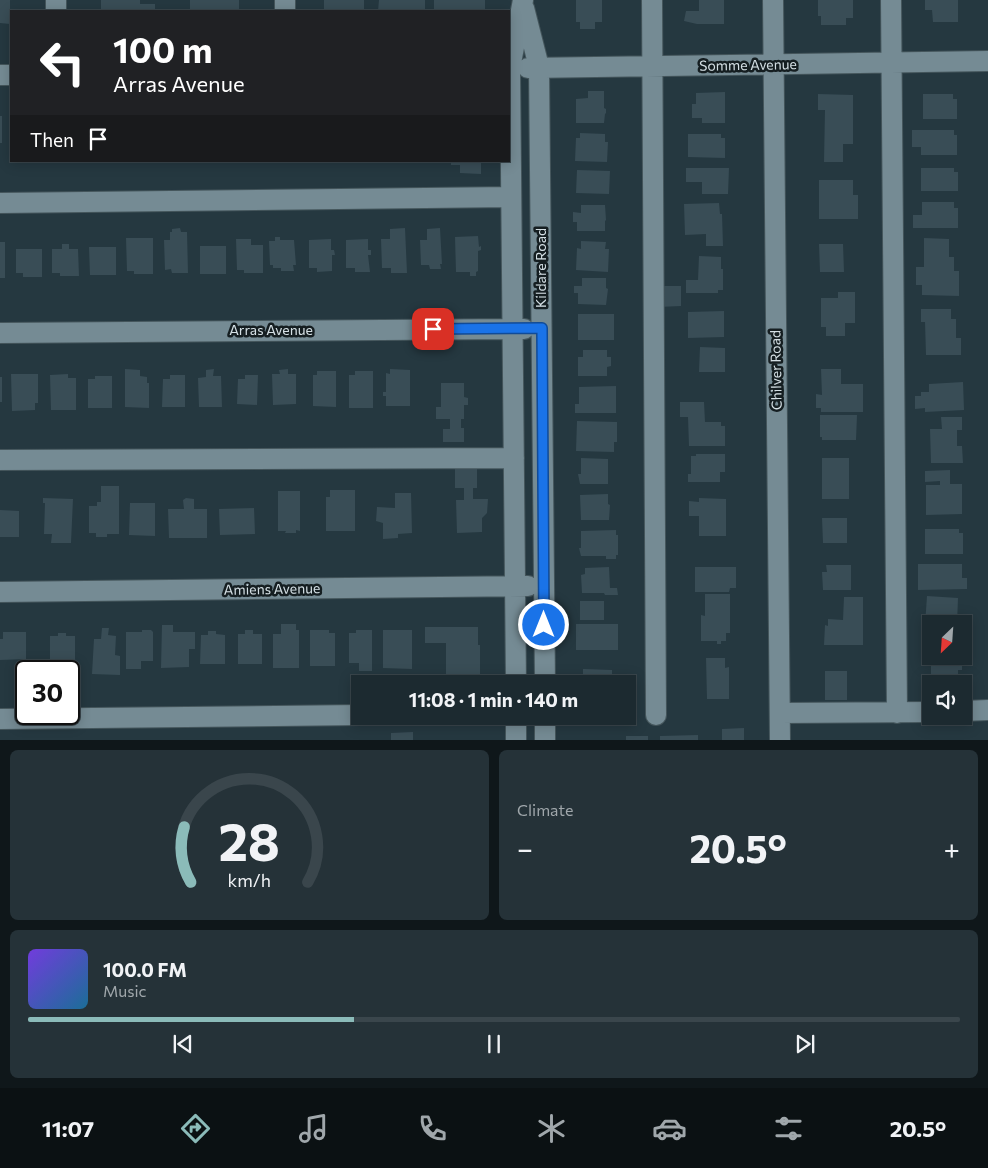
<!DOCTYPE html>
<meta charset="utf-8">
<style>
:root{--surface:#1c2a30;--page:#253238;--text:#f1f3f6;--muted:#a0a7ab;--line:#3a464c;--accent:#8bbbb9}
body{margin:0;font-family:Commissioner,sans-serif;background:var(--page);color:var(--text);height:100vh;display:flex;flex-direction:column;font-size:19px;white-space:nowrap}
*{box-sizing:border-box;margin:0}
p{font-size:16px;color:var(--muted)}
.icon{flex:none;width:28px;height:28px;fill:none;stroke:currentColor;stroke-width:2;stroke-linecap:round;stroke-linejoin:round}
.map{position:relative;height:740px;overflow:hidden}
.details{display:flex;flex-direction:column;gap:10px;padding:10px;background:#0f171a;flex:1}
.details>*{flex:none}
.top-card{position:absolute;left:10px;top:10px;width:500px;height:152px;border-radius:0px;box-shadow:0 2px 12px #0003,0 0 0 1px var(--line);background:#202124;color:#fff;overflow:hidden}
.needle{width:32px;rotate:205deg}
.controls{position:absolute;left:922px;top:615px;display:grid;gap:10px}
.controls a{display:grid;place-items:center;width:50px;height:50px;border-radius:0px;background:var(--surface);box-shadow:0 2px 12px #0003,0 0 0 1px var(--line);font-size:25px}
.speed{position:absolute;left:15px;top:660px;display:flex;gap:10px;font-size:25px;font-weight:700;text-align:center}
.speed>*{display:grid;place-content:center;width:65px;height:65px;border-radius:50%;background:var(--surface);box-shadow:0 2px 12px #0003,0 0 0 1px var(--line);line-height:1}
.speed .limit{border:2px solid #111;border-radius:8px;background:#fff;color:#111}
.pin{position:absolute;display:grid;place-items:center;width:42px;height:42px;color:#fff;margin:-21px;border-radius:10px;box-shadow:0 2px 8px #0006}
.me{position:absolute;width:55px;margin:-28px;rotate:0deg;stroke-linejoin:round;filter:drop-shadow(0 0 4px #0008)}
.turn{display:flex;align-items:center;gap:18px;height:105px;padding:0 20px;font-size:22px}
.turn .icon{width:65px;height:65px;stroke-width:2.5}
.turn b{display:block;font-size:35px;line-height:42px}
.then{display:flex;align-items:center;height:48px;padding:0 20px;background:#0003;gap:10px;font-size:19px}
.big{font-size:38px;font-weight:700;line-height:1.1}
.details .widget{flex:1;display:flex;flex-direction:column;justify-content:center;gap:8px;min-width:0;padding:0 18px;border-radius:8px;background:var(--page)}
.details .dial{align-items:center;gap:0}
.dial svg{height:130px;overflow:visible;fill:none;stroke:var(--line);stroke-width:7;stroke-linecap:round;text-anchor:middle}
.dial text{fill:var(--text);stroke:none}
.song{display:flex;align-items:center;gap:15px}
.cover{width:60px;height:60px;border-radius:8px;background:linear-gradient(135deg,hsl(260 70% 55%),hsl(200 70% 35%))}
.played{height:5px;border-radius:2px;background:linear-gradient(90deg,var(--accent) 35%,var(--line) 35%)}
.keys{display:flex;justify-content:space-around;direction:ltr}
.heat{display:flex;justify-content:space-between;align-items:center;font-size:28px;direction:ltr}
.details .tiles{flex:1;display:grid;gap:10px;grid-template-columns:1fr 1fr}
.widget:last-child{grid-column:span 2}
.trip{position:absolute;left:351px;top:675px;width:285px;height:50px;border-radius:0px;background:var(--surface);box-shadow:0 2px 12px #0003,0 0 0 1px var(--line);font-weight:700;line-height:50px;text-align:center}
.tabs{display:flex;height:80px;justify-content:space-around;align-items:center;background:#0b1113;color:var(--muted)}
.tabs .icon{width:35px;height:35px}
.tabs .selected{color:var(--accent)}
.tabs b{font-size:22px;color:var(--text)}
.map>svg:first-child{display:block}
.building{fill:#394d56}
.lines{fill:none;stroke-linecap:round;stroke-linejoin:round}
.minor-casing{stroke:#44555b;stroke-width:22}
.minor{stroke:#758b94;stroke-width:20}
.route-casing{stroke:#114b97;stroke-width:12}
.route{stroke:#1a73e8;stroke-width:9}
.labels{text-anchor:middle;stroke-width:5;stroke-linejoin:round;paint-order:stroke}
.street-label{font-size:14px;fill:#d5e0e5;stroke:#151e21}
</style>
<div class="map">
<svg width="988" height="741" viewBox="0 0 988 741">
<rect width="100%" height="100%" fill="#253840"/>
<path class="building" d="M0 0H10V24L0 23Z
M101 0H140V4H155V11H101Z
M190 0H239V11H190Z
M324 0H364V11H348V9H324Z
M379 0H425V11H378Z
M434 0H485V11L434 10Z
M576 0H602V22H595V29H580V22H576Z
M699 0H724V24H697L684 21 686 11H699Z
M818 0H853V18H846V25H821V16H818Z
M925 0H958V22H933L932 10H925Z
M588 91H604V108L606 109V113L605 114 604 123H576V99L588 98Z
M725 92V123H702V118H692V104H696V93Z
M818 94 853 95V144H843V162H824L825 110H818Z
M923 94H953V99H957V119H923Z
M0 116H2V143H0Z
M912 130H954V135H957V155H921V147H912Z
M580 133 605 134V142H608L607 162 575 161 576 138H580Z
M688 134H721V138H725V158L688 157Z
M451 161H481V174L460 173V165H451Z
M686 168H729L728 194H702V182H686Z
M921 168H954V172H958V191H921Z
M577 170 610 171 609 194 576 193Z
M819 180H853V195H858V219H819Z
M922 202H954V208H958V228H913V215H922Z
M719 203 720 214H722L723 246H706V234L685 235 684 204Z
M581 205H605L606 220 605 221V231H577V222H573V212L581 213Z
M180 228 181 232H187L188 273H172L171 269 165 270 164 240H170V232H172V229Z
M405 228 407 273H391V268H382L381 239H390V229Z
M440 228 442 264H440L441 269H430L429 265H421L420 240H427V229Z
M478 236 479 247 481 246V250L478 251V271L476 272V276H470V272H456L455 237Z
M275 237H280V240H294L296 265H293L294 271H281V268H273V265H270L269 241H275Z
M126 238H153V274H134V271H127Z
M924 238 949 239V257H954V271H959V296L922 295V285H916V267H924Z
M236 239H251V245H263V273H244V270H237Z
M331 239V250H334L335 255H332V271L317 272V268H309V240Z
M368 239V250H371V255H368L370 272H355V268H346V240Z
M581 241 606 242 605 249H609L608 272 576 270 577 248 581 249Z
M0 242H5V278H0Z
M62 244H69V249H78L79 276H60V273H52V249H62Z
M819 244H843L844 272H820Z
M200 246H226V274H200Z
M89 247H116V275H90Z
M16 249H42V277H23V273H16Z
M699 256 721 257V269H723V290H718V293H686V280H698Z
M582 278H606V288L608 289 606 305 578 304V293H574V286H582Z
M658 286H681V306L658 307Z
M838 292H855V323H845V336H826V327H821V298H838Z
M921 309H951V319H956V338H961V355H926L925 322H921Z
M724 311V337L688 338V312Z
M578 314H614V340H578Z
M700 347 725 348V372H699Z
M583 350H607V357H611V366L607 367V376H578V357H583Z
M125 369 140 370V376L147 377V383H149V408L125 407Z
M214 369 213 376H221L222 407H199L198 378 206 377V370Z
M288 369V374H296V404L273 405 272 374H280L279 370Z
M390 369 410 370V406H386V396H383V392H386V373L390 374Z
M821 369H841V384H863V412H821V408H816V394L822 395Z
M317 371H336V407L313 406V375H317Z
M355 371H373V408H349V375H355Z
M11 374H38V403H35V410L12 411Z
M68 374V378H76V410H51L50 375Z
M170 375H185V407H162L163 379H170Z
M245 375H258L257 405 237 404 238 379H245Z
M95 376H112V408H88V379H95Z
M0 377H2V402H0Z
M963 382 964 410 925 412V408L915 409V396H921V392H929V384Z
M441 383H464V397L468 398V405H464V419H461V428H464V442H443V429H450V419H436V407H441Z
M616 386V413H575V404H579V387Z
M680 402H704L705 422H721V426H725V446H689L688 417H680Z
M820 415H857L856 440H822V437H820Z
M941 417H962V430H957V446H962L963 463H931L930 429H942Z
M577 421 617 422V442H614V452L576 451Z
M696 454H725V472H720V482H688V474H691V456H696Z
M581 458 608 459V484H580L578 474H581Z
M822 458H849V499H822Z
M455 468H477V488H473V499H488L487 513 482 518V532L457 533 456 500H464V488H455Z
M950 470V484H962V514L926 515V485H940V481L925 482V471Z
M101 486H119V534H107V537H96V533H89V506H97V502H101Z
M330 490H355V531H326V497H330Z
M278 491H300V531L296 530V533H285L286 531H278Z
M395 493H411L412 533 398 534V538L383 539V523L376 521 377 507 395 508Z
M608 494V504L610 505 609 520H581L580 495Z
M43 498 73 499 71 543H51L52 534H44L45 503H43Z
M186 498 194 499V509H207V538H169L168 509H184L183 500Z
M699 498 726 499V536H699V516H689V501L699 502Z
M130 503H155V536L129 535Z
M254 508 255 534 220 535 219 509Z
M0 510 19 511V537H0Z
M822 518H847V543H823Z
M925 529H959V533H963V554H925Z
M616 530V535H618V555H616V559H606V556H581L579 548H581V531Z
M918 564H962V578H967V589L918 590Z
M826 565H851V590H823L822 572H827Z
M609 567 610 588H617L618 595H605L604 593H582L581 575 585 574V568Z
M695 567H736V588H730L729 592H695Z
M705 594H730V633H726V641H721V644H717V641H701V615L705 616Z
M927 596 958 598 957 624 925 625Z
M844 597H863V645H824L825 625 828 626V619L843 620Z
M580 601H604V620H580Z
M281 624H296V630H299V668H273V634H281Z
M576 624H618V650H576Z
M162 625H173V632H195V649H189V667L161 668Z
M425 627H478V645H480V684H446V643H425Z
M102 628H109L108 635 116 636 115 655 120 656V675L92 674 94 639H101Z
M142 630H151L153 632V661H141V669H126V632H142Z
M245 630H253V634H262V664H238V634H245Z
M310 630H329V633H335V666H310Z
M356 630H372V671H359V663H349V633H356Z
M383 630H412V669L383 668Z
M208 631H216V634L225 635V664H200L201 635H208Z
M3 632H26V659L0 660V639H3Z
M58 633H66V636H75V666H50V636H58Z
M921 646H931V656H959V661H962V670H958V684H931V661H921Z
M706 658H725V668L729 667V699H707Z
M583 669 612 670V684H583Z
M825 671H847V700H825Z
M744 728V741H722V729Z
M413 732V741H391V733Z
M698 735V741H660V736Z
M626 736H648V741H626Z"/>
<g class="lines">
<defs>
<path id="minor" d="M56 0V11
M285 0V11
M652 0 656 715
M773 0 780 741
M891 0 897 713
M524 8 539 67 545 684
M528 68 988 61
M0 75H11
M0 203 511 197
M0 333 524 329
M0 460 514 458
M0 592 528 586
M516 684 510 68 523 0
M964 711 988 710
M780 713 931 712
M516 716V741
M545 716V741
M0 719 360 715"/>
</defs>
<use href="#minor" class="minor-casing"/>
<use href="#minor" class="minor"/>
</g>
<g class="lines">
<defs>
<path id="route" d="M433 329 542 328 544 625"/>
</defs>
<use href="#route" class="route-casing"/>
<use href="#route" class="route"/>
</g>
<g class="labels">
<g class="street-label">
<text transform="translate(748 65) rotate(-1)" y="5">Somme Avenue</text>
<text transform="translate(541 268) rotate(-90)" y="5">Kildare Road</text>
<text x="271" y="335">Arras Avenue</text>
<text transform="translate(776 370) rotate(-91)" y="5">Chilver Road</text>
<text transform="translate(272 589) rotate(-1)" y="5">Amiens Avenue</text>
</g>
</g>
</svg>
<div class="controls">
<a><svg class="needle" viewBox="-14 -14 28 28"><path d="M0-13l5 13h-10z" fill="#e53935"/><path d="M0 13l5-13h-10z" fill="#a0a7ab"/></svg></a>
<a><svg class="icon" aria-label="sound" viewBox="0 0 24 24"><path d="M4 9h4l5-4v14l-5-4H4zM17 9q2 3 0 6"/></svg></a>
</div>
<div class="speed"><div class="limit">30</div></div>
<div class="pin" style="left:433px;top:329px;background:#d93025"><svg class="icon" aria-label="arrive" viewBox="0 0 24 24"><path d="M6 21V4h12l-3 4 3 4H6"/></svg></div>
<svg class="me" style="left:544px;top:625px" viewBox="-20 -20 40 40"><circle r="17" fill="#1a73e8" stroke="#fff" stroke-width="3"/><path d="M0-11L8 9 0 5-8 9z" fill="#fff"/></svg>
<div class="trip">11:08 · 1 min · 140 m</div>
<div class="top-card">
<div class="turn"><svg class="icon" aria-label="left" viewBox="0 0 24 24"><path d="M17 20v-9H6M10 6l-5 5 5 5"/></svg><div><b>100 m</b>Arras Avenue</div></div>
<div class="then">Then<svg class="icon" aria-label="arrive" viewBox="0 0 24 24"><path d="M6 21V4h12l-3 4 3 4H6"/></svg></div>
</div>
</div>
<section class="details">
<div class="tiles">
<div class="widget dial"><svg viewBox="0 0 100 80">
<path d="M14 69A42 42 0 1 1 86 69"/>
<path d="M14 69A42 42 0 0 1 10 35" stroke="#8bbbb9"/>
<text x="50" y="56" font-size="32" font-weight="700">28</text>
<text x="50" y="72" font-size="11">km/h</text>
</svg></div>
<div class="widget"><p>Climate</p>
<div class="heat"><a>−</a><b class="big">20.5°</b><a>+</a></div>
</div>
<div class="widget">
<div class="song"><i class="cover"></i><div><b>100.0 FM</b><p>Music</p></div></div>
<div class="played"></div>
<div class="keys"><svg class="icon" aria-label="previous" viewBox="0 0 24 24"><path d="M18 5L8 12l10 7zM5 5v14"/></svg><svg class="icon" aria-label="pause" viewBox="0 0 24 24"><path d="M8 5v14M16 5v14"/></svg><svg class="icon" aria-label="next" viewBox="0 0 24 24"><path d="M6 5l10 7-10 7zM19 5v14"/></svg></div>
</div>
</div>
</section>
<nav class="tabs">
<b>11:07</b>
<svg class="icon selected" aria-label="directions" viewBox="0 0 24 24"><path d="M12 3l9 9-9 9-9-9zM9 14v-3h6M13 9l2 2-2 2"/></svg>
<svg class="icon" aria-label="music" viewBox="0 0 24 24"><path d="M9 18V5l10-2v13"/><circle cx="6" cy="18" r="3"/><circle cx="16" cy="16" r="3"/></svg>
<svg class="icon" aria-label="phone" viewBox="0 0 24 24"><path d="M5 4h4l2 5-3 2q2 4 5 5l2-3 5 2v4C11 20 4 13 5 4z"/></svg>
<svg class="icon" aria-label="climate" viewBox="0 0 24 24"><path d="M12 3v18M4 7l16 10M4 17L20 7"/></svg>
<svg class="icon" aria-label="car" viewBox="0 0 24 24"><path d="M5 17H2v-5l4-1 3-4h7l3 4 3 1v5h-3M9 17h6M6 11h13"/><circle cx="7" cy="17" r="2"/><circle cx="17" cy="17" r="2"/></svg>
<svg class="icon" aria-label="filters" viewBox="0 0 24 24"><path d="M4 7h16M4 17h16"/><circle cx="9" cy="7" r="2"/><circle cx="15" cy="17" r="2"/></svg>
<b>20.5°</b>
</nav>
